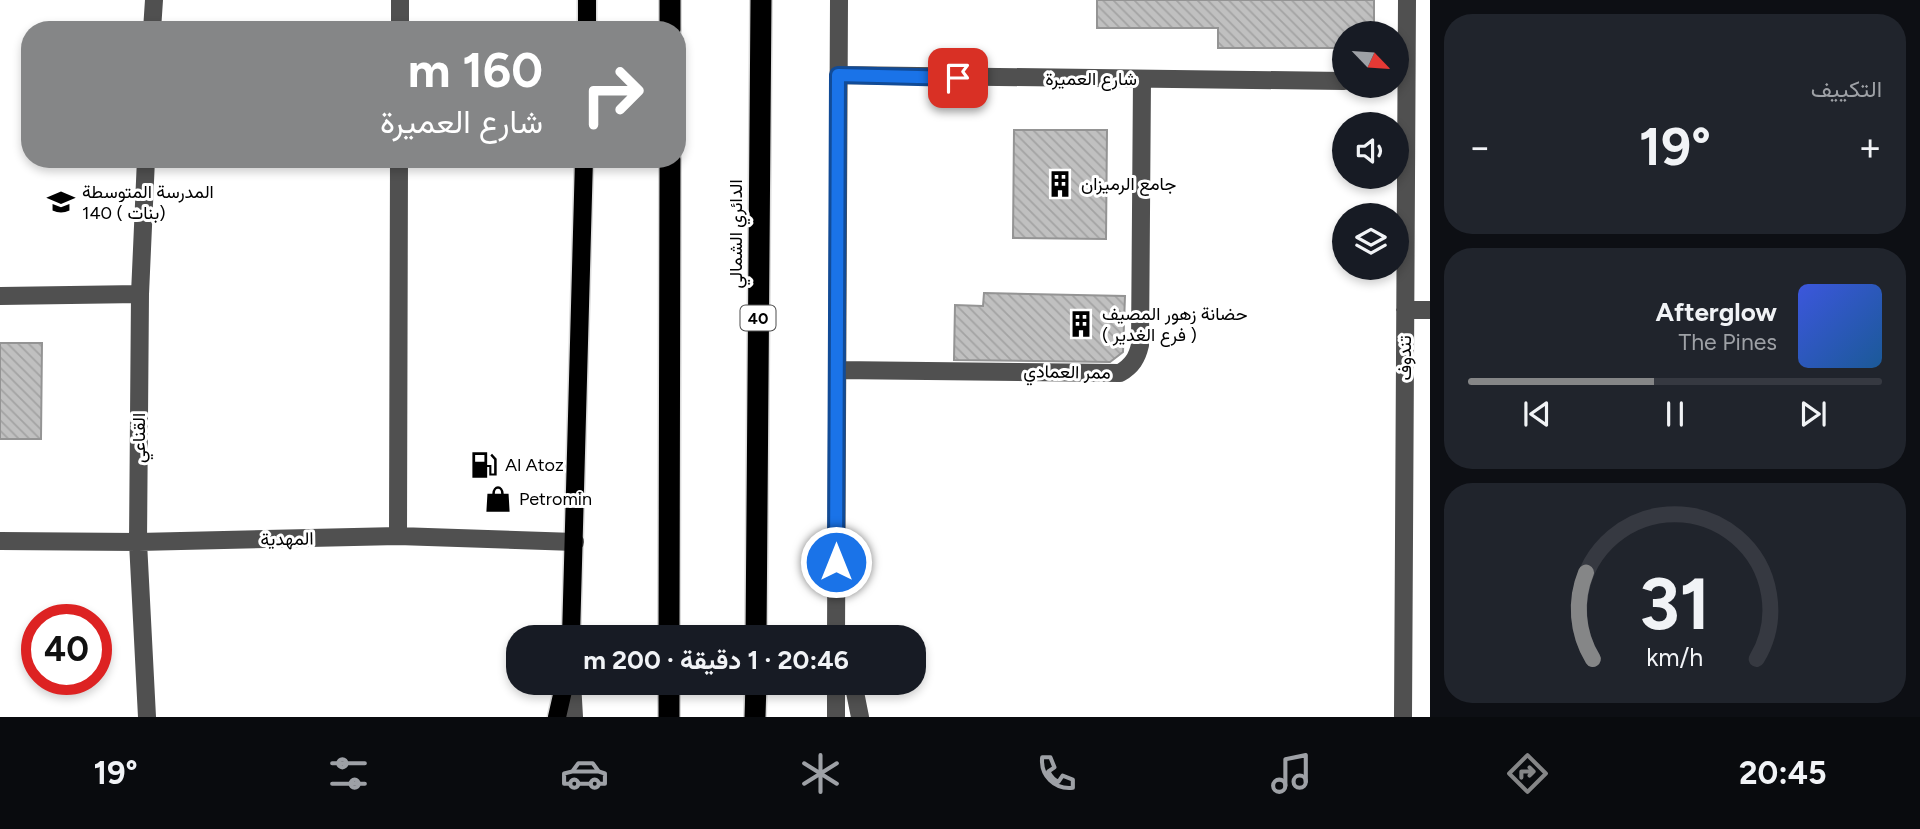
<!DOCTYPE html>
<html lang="ar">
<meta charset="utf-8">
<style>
:root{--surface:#171b24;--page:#20242c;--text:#f1f3f6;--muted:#9ea1a6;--line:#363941;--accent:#858687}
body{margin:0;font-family:Figtree,Vazirmatn,sans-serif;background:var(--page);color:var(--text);direction:rtl;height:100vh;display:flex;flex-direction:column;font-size:26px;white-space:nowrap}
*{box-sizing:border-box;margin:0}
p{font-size:23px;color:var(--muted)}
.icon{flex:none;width:38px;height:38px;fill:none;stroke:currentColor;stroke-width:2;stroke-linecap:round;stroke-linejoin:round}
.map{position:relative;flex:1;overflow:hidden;direction:ltr}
.panel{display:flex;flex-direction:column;gap:14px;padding:14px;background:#0d0f14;width:490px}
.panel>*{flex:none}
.top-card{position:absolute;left:21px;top:21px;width:665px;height:147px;border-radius:28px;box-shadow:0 4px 10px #0003;direction:rtl;background:#858687;color:#fff;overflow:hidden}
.needle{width:46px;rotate:115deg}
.tools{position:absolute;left:1332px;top:21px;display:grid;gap:14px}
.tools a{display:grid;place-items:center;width:77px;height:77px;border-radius:50%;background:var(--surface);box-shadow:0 4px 10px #0003;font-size:35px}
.speed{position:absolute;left:21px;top:604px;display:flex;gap:14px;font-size:35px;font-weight:700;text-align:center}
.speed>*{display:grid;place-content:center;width:91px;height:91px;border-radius:50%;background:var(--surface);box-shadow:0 4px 10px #0003;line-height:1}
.speed .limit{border:10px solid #d22;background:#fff;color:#111}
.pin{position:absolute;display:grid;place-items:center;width:60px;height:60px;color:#fff;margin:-30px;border-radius:14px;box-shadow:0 4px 10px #0006}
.me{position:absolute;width:77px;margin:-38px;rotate:0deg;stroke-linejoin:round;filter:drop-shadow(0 0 5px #0008)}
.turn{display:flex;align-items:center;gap:24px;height:147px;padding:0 28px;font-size:32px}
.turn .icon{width:91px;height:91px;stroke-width:2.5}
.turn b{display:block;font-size:49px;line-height:60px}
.big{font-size:52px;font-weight:700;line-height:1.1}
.panel .card{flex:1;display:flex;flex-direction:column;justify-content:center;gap:10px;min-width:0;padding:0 24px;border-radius:28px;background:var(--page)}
.panel .dial{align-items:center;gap:0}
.dial svg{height:182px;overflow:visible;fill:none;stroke:var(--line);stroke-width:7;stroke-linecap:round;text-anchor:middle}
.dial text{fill:var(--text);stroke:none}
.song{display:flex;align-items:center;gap:21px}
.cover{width:84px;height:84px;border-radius:10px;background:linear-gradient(135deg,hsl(230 70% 55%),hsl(210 70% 35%))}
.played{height:7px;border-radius:4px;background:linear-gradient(90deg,var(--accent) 45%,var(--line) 45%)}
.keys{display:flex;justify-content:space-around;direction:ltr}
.heat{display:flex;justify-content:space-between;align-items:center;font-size:38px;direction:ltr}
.trip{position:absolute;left:506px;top:625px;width:420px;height:70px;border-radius:28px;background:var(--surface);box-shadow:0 4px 10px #0003;font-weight:700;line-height:70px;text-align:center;direction:rtl}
.menu{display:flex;height:112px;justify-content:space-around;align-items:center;background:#090b0e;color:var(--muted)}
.menu .icon{width:49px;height:49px}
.menu .current{color:var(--accent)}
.menu b{font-size:32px;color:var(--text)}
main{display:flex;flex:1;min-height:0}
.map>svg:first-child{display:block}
.building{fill:url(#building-back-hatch);stroke:#949494;stroke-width:2}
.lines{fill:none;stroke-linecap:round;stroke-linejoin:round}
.major-casing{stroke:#dbdbdb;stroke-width:21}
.highway-casing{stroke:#dbdbdb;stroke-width:24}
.minor{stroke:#505050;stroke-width:18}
.major{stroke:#000;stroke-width:18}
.highway{stroke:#000;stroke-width:21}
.route-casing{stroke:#114b97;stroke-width:18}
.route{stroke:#1a73e8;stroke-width:12}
.labels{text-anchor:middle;stroke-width:6;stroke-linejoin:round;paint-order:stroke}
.shield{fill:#fff;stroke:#4c4c4c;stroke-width:2}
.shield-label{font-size:16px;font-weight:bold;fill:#000}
.street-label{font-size:18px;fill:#000;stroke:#fff}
.poi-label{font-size:18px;fill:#000;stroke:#fff;text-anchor:start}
</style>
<main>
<section class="panel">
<div class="card"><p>التكييف</p>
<div class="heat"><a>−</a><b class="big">19°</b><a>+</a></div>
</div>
<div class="card">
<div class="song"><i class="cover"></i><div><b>Afterglow</b><p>The Pines</p></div></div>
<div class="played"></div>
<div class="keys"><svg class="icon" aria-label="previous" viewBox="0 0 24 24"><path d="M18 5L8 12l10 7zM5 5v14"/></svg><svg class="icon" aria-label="pause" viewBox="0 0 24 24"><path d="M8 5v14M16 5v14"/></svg><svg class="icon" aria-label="next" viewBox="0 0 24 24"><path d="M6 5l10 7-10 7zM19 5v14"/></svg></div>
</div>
<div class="card dial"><svg viewBox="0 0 100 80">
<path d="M14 69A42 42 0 1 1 86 69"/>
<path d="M14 69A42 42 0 0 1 11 31" stroke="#858687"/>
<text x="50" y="56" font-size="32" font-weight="700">31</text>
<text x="50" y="72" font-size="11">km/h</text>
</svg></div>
</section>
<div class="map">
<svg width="1430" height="717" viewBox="0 0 1430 717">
<defs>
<pattern id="building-back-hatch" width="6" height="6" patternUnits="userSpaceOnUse" patternTransform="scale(1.75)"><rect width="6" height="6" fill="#c0c0c0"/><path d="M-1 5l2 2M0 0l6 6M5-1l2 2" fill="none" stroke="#a3a3a3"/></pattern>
</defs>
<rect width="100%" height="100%" fill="#fff"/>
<path class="building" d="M1097 0H1374V33H1344V48H1218V28H1097Z
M1014 130H1107L1106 239 1013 238Z
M984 293 1125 296 1123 352 1110 362 954 360 955 305 983 306Z
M0 343H42L41 439H0Z"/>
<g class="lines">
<defs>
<path id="major" d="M587 30V0
M571 637 584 159
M557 717 565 682"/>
<path id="highway" d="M670 30V0
M669 637 670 159
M756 637 761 0
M669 717V682
M755 717 756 682"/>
</defs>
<use href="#major" class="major-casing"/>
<use href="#highway" class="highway-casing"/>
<path class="minor" d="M152 30 154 0
M400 30V0
M838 75 1344 81
M146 159 140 294 138 542 147 717
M0 296 140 294
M1405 310H1430
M837 370 1120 373C1132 366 1137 358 1140 345L1142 79
M398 536 399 159
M0 541 138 542 398 536 575 542
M836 637 839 0
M572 682 574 717
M853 682 860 717
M836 717V682
M1403 717 1407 0"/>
<use href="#major" class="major"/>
<use href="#highway" class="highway"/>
</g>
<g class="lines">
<defs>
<path id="route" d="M836 562 838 75 958 78"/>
</defs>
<use href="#route" class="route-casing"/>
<use href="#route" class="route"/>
</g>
<defs>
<symbol id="building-bare" viewBox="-9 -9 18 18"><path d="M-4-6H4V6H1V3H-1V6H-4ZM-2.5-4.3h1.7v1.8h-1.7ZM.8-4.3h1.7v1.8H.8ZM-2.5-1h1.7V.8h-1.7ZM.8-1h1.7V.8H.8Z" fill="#000" stroke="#fff" stroke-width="2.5" paint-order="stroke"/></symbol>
<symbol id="school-bare" viewBox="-9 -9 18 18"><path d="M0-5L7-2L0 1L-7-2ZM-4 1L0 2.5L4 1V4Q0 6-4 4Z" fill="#000" stroke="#fff" stroke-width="2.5" paint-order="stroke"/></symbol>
<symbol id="fuel-bare" viewBox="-9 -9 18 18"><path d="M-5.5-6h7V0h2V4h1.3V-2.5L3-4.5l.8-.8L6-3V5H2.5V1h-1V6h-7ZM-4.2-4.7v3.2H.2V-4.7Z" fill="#000" stroke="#fff" stroke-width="2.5" paint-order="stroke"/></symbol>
<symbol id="shop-bare" viewBox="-9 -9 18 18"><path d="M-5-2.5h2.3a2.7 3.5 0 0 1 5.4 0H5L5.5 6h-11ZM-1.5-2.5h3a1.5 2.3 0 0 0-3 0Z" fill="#000" stroke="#fff" stroke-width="2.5" paint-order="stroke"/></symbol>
</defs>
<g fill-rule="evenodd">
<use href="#building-bare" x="1041" y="165" width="38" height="38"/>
<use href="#school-bare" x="42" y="183" width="38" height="38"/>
<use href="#building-bare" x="1062" y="305" width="38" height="38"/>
<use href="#fuel-bare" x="465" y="446" width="38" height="38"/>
<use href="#shop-bare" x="479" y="480" width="38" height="38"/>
</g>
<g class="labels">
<rect class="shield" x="740.5" y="305.5" width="35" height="25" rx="5"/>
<g class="shield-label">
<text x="758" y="324">40</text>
</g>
<g class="street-label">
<text x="1091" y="85">شارع العميرة</text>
<text transform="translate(736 234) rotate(-90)" y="6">الدائري الشمالي</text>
<text transform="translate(1405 358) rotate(-90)" y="6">تندوف</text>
<text transform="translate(1067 372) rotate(1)" y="6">ممر العمادي</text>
<text transform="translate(139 438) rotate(-90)" y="6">القناعي</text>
<text transform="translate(287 539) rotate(-1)" y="6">المهدية</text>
</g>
<g class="poi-label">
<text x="1081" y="190">جامع الرميزان</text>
<text x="82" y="198">المدرسة المتوسطة<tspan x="82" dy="21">140 ( بنات)</tspan></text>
<text x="1102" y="320">حضانة زهور المصيف<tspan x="1102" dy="21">( فرع الغدير )</tspan></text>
<text x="505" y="471">Al Atoz</text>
<text x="519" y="505">Petromin</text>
</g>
</g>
</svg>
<div class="tools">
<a><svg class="needle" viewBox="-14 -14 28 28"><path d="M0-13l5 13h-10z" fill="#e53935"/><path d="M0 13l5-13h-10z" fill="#9ea1a6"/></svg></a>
<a><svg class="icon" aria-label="sound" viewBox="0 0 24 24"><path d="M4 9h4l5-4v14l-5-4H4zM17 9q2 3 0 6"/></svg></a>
<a><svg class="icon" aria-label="layers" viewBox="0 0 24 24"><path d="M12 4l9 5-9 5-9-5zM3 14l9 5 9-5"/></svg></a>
</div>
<div class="speed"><div class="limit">40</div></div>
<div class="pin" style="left:958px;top:78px;background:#d93025"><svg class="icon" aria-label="arrive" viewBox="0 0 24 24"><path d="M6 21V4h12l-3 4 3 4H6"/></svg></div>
<svg class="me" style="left:836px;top:562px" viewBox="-20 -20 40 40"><circle r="17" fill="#1a73e8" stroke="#fff" stroke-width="3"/><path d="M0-11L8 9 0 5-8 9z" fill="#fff"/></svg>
<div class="trip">20:46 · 1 دقيقة · 200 m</div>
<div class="top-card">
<div class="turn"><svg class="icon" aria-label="right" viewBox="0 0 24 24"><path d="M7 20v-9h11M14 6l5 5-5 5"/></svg><div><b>160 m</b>شارع العميرة</div></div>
</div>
</div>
</main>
<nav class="menu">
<b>20:45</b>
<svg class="icon current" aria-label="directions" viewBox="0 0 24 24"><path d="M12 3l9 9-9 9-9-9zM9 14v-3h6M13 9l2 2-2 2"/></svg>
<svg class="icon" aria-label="music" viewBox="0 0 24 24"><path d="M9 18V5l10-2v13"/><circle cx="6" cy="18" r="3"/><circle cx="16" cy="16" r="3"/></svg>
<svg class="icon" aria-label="phone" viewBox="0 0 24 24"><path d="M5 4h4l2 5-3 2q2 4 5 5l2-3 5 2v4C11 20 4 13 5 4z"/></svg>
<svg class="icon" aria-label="climate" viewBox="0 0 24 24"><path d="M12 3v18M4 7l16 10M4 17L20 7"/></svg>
<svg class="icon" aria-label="car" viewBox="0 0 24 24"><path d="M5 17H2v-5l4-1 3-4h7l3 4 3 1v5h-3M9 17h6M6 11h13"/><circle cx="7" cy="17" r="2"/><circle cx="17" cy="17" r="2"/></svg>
<svg class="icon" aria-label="filters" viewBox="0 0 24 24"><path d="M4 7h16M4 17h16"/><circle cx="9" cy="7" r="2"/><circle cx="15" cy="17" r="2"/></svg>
<b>19°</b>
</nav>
